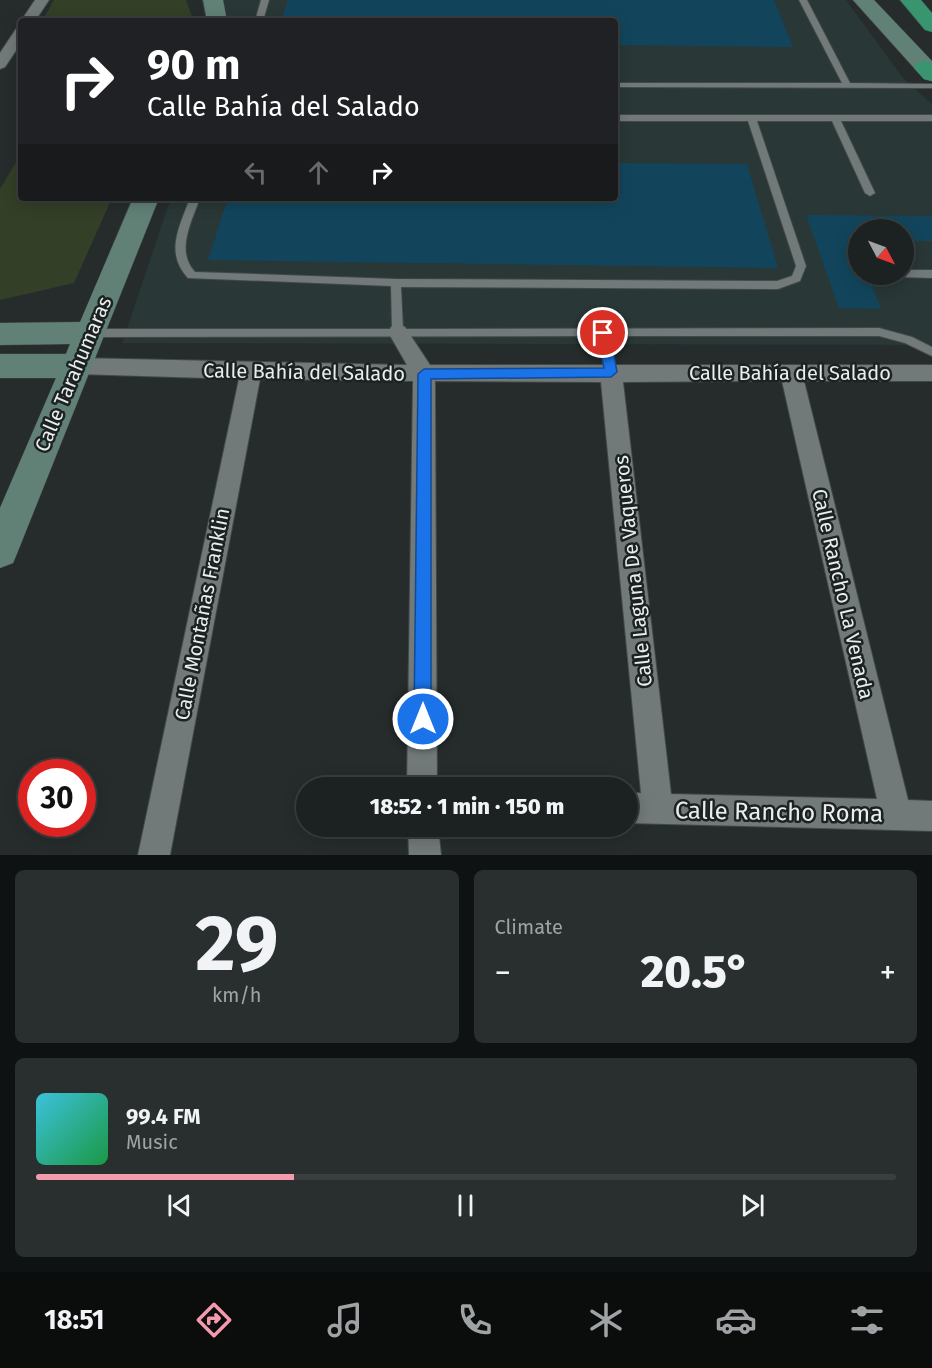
<!DOCTYPE html>
<meta charset="utf-8">
<style>
:root{--surface:#1c2121;--page:#292e2e;--text:#f1f3f6;--muted:#a0a3a5;--line:#3a3e3f;--accent:#f39aac}
body{margin:0;font-family:"Fira Sans",sans-serif;background:var(--page);color:var(--text);height:100vh;display:flex;flex-direction:column;font-size:22px;white-space:nowrap}
*{box-sizing:border-box;margin:0}
p{font-size:20px;color:var(--muted)}
.icon{flex:none;width:33px;height:33px;fill:none;stroke:currentColor;stroke-width:2;stroke-linecap:round;stroke-linejoin:round}
.map{position:relative;height:855px;overflow:hidden}
.details{display:flex;flex-direction:column;gap:15px;padding:15px;background:#0f1212;flex:1}
.details>*{flex:none}
.guide{position:absolute;left:18px;top:18px;width:600px;height:183px;border-radius:6px;box-shadow:0 3px 15px #0003,0 0 0 2px var(--line);background:#202124;color:#fff;overflow:hidden}
.needle{width:39px;rotate:131deg}
.tools{position:absolute;left:848px;top:219px;display:grid;gap:12px}
.tools a{display:grid;place-items:center;width:66px;height:66px;border-radius:50%;background:var(--surface);box-shadow:0 3px 15px #0003,0 0 0 2px var(--line);font-size:30px}
.speed{position:absolute;left:18px;top:759px;display:flex;gap:12px;font-size:30px;font-weight:700;text-align:center}
.speed>*{display:grid;place-content:center;width:78px;height:78px;border-radius:50%;background:var(--surface);box-shadow:0 3px 15px #0003,0 0 0 2px var(--line);line-height:1}
.speed .limit{border:9px solid #d22;background:#fff;color:#111}
.pin{position:absolute;display:grid;place-items:center;width:51px;height:51px;color:#fff;margin:-26px;border:3px solid #fff;border-radius:50%;box-shadow:0 2px 6px #0007}
.me{position:absolute;width:66px;margin:-33px;rotate:0deg;stroke-linejoin:round;filter:drop-shadow(0 0 4px #0008)}
.turn{display:flex;align-items:center;gap:21px;height:126px;padding:0 30px;font-size:27px}
.turn .icon{width:78px;height:78px;stroke-width:2.5}
.turn b{display:block;font-size:42px;line-height:51px}
.lanes{display:flex;align-items:center;height:57px;padding:0 30px;background:#0003;justify-content:center;gap:30px;direction:ltr}
.lanes .off{opacity:.35}
.big{font-size:45px;font-weight:800;line-height:1.1}
.details .tile{flex:1;display:flex;flex-direction:column;justify-content:center;gap:9px;min-width:0;padding:0 21px;border-radius:9px;background:var(--page)}
.details .dial{align-items:center;gap:0}
.dial b{font-size:78px;line-height:1}
.song{display:flex;align-items:center;gap:18px}
.cover{width:72px;height:72px;border-radius:9px;background:linear-gradient(135deg,hsl(190 70% 55%),hsl(140 70% 35%))}
.played{height:6px;border-radius:3px;background:linear-gradient(90deg,var(--accent) 30%,var(--line) 30%)}
.keys{display:flex;justify-content:space-around;direction:ltr}
.heat{display:flex;justify-content:space-between;align-items:center;font-size:33px;direction:ltr}
.details .tiles{flex:1;display:grid;gap:15px;grid-template-columns:1fr 1fr}
.tile:last-child{grid-column:span 2}
.trip{position:absolute;left:296px;top:777px;width:342px;height:60px;border-radius:30px;background:var(--surface);box-shadow:0 3px 15px #0003,0 0 0 2px var(--line);font-weight:800;line-height:60px;text-align:center}
.tab-bar{display:flex;height:96px;justify-content:space-around;align-items:center;background:#0b0d0d;color:var(--muted)}
.tab-bar .icon{width:42px;height:42px}
.tab-bar .on{color:var(--accent)}
.tab-bar b{font-size:27px;color:var(--text)}
.map>svg:first-child{display:block}
.built{fill:#293737;fill-rule:evenodd}
.green{fill:#333f27}
.building{fill:#12455c}
.lines{fill:none;stroke-linecap:round;stroke-linejoin:round}
.lane-casing{stroke:#434849;stroke-width:2}
.street-casing{stroke:#434849;stroke-width:2}
.secondary-casing{stroke:#434849;stroke-width:1}
.highway-casing{stroke:#434849;stroke-width:1}
.lane{fill:#727979;fill-rule:evenodd}
.street{fill:#727979;fill-rule:evenodd}
.secondary{fill:#618176;fill-rule:evenodd}
.highway{fill:#389570;fill-rule:evenodd}
.route{fill:#1a73e8;stroke:#114b97;stroke-width:1.5}
.labels{text-anchor:middle;stroke-width:5;stroke-linejoin:round;paint-order:stroke}
.street-label{font-size:20px;fill:#e9eded;stroke:#1c2222}
.near-street-label{font-size:24px;fill:#e9eded;stroke:#1c2222}
</style>
<div class="map">
<svg width="932" height="855" viewBox="0 0 932 855">
<rect width="100%" height="100%" fill="#262c2c"/>
<path class="built" d="M219 0H846L903 78 932 104V345L122 343 171 198H615V21H229ZM858 230H903V274H858Z"/>
<path class="green" d="M54 0H186L193 19 42 21Z
M21 154V198H112L74 283 0 300V189Z"/>
<path class="building" d="M288 0H774L793 47 615 45V21H281Z
M615 163 747 164 778 268 208 260 228 198H615Z
M806 215 932 216V241H903V230H858V241H855L858 249V274H868L881 309 839 308Z"/>
<g class="lines">
<defs>
<path id="lane" d="M261 0H269L263 21H255Z
M799 0H807L850 83 932 84V88L615 87V83H842Z
M615 115H932V121H841L875 193 870 196 865 193 832 121H757L806 266 800 281 778 289 401 287 403 329 879 328 912 337 932 347V356L905 343 879 336H609L617 373 611 377 605 373 598 336 91 337 86 333 91 329H392L391 286 188 278C164 252 180 226 190 198H200C192 221 175 251 195 272L396 279 777 281 792 276 796 266 748 121H615Z
M903 270H932V278L899 277 898 274H903Z"/>
<path id="street" d="M35 0H49L35 21H21Z
M21 28V43L5 67 0 69V53L16 29Z
M398 324 405 327 430 365H932V381H804L908 800 932 801V831L627 823V793H641L601 382 435 381 437 788H407L413 381 260 379 170 855H138L239 379 77 374 69 372 66 366 69 360 77 358 407 365 388 332 391 327ZM782 381 877 799 671 794 623 382Z
M408 826H438L441 855H409Z"/>
<path id="secondary" d="M203 0H223L227 21H207Z
M853 0H874L932 61V81L924 79Z
M133 198H159L18 551 13 563 0 568V508L56 378H0V354H66L70 344 0 345V323L80 322Z"/>
<path id="highway" d="M900 0H921L932 13V32L925 30Z
M925 61 932 63V81L924 79 914 68 917 63Z"/>
</defs>
<use href="#lane" class="lane-casing"/>
<use href="#street" class="street-casing"/>
<use href="#secondary" class="secondary-casing"/>
<use href="#highway" class="highway-casing"/>
<use href="#lane" class="lane"/>
<use href="#street" class="street"/>
<use href="#secondary" class="secondary"/>
<use href="#highway" class="highway"/>
</g>
<path class="route" d="M603 328 610 333 617 372 611 377 431 379V719L429 725 423 727 416 725 414 719 418 374 424 369 604 368 597 333Z"/>
<g class="labels">
<g class="street-label">
<text transform="translate(304 372) rotate(1)" y="7">Calle Bahía del Salado</text>
<text x="790" y="380">Calle Bahía del Salado</text>
<text transform="translate(73 374) rotate(-67)" y="7">Calle Tarahumaras</text>
<text transform="translate(633 571) rotate(-96)" y="7">Calle Laguna De Vaqueros</text>
<text transform="translate(843 594) rotate(77)" y="7">Calle Rancho La Venada</text>
<text transform="translate(202 614) rotate(-79)" y="7">Calle Montañas Franklin</text>
</g>
<g class="near-street-label">
<text transform="translate(779 812) rotate(1)" y="8">Calle Rancho Roma</text>
</g>
</g>
</svg>
<div class="tools">
<a><svg class="needle" viewBox="-14 -14 28 28"><path d="M0-13l5 13h-10z" fill="#e53935"/><path d="M0 13l5-13h-10z" fill="#a0a3a5"/></svg></a>
</div>
<div class="speed"><div class="limit">30</div></div>
<div class="pin" style="left:603px;top:333px;background:#d93025"><svg class="icon" aria-label="arrive" viewBox="0 0 24 24"><path d="M6 21V4h12l-3 4 3 4H6"/></svg></div>
<svg class="me" style="left:423px;top:719px" viewBox="-20 -20 40 40"><circle r="17" fill="#1a73e8" stroke="#fff" stroke-width="3"/><path d="M0-11L8 9 0 5-8 9z" fill="#fff"/></svg>
<div class="trip">18:52 · 1 min · 150 m</div>
<div class="guide">
<div class="turn"><svg class="icon" aria-label="right" viewBox="0 0 24 24"><path d="M7 20v-9h11M14 6l5 5-5 5"/></svg><div><b>90 m</b>Calle Bahía del Salado</div></div>
<div class="lanes"><svg class="icon off" aria-label="left" viewBox="0 0 24 24"><path d="M17 20v-9H6M10 6l-5 5 5 5"/></svg><svg class="icon off" aria-label="ahead" viewBox="0 0 24 24"><path d="M12 20V5M6 11l6-6 6 6"/></svg><svg class="icon" aria-label="right" viewBox="0 0 24 24"><path d="M7 20v-9h11M14 6l5 5-5 5"/></svg></div>
</div>
</div>
<section class="details">
<div class="tiles">
<div class="tile dial"><b>29</b><p>km/h</p></div>
<div class="tile"><p>Climate</p>
<div class="heat"><a>−</a><b class="big">20.5°</b><a>+</a></div>
</div>
<div class="tile">
<div class="song"><i class="cover"></i><div><b>99.4 FM</b><p>Music</p></div></div>
<div class="played"></div>
<div class="keys"><svg class="icon" aria-label="previous" viewBox="0 0 24 24"><path d="M18 5L8 12l10 7zM5 5v14"/></svg><svg class="icon" aria-label="pause" viewBox="0 0 24 24"><path d="M8 5v14M16 5v14"/></svg><svg class="icon" aria-label="next" viewBox="0 0 24 24"><path d="M6 5l10 7-10 7zM19 5v14"/></svg></div>
</div>
</div>
</section>
<nav class="tab-bar">
<b>18:51</b>
<svg class="icon on" aria-label="directions" viewBox="0 0 24 24"><path d="M12 3l9 9-9 9-9-9zM9 14v-3h6M13 9l2 2-2 2"/></svg>
<svg class="icon" aria-label="music" viewBox="0 0 24 24"><path d="M9 18V5l10-2v13"/><circle cx="6" cy="18" r="3"/><circle cx="16" cy="16" r="3"/></svg>
<svg class="icon" aria-label="phone" viewBox="0 0 24 24"><path d="M5 4h4l2 5-3 2q2 4 5 5l2-3 5 2v4C11 20 4 13 5 4z"/></svg>
<svg class="icon" aria-label="climate" viewBox="0 0 24 24"><path d="M12 3v18M4 7l16 10M4 17L20 7"/></svg>
<svg class="icon" aria-label="car" viewBox="0 0 24 24"><path d="M5 17H2v-5l4-1 3-4h7l3 4 3 1v5h-3M9 17h6M6 11h13"/><circle cx="7" cy="17" r="2"/><circle cx="17" cy="17" r="2"/></svg>
<svg class="icon" aria-label="filters" viewBox="0 0 24 24"><path d="M4 7h16M4 17h16"/><circle cx="9" cy="7" r="2"/><circle cx="15" cy="17" r="2"/></svg>
</nav>
